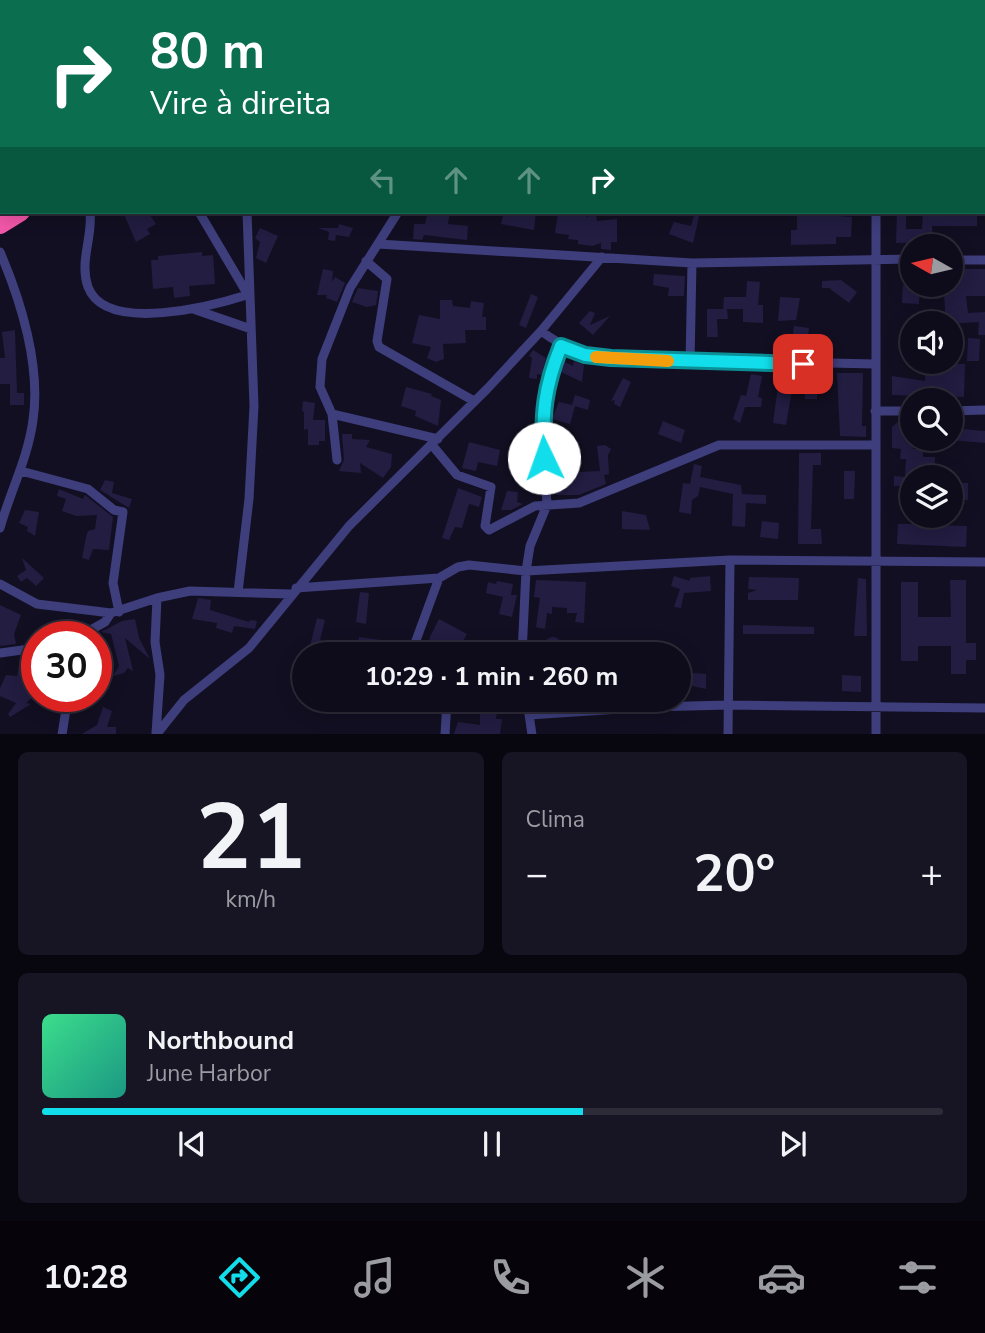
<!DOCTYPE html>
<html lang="pt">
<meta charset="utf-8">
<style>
:root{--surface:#0e0b1a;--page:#171423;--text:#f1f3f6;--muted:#9b9ba2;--line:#2e2b39;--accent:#11deea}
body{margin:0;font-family:"Nunito Sans",sans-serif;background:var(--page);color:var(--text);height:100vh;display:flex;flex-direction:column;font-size:26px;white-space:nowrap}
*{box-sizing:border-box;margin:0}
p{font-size:23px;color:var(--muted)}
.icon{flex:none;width:38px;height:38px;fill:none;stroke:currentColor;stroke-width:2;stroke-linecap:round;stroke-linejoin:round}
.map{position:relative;height:734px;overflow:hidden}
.panel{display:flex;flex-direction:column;gap:18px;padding:18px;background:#08060e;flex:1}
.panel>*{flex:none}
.hud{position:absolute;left:0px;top:0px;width:985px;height:214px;box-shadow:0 4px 18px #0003,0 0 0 2px var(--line);background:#0b6e4f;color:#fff;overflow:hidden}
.needle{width:46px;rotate:278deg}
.buttons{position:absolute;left:900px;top:234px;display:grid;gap:14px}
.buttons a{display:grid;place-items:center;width:63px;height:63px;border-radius:50%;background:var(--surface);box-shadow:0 4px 18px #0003,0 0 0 2px var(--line);font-size:35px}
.speed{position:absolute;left:21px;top:621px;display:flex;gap:14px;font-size:35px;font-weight:700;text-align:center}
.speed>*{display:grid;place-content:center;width:91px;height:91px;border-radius:50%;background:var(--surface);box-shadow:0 4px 18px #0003,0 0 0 2px var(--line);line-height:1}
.speed .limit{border:10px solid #d22;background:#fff;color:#111}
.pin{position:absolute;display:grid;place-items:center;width:60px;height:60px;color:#fff;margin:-30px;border-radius:14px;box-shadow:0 4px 10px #0006}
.me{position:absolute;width:77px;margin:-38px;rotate:357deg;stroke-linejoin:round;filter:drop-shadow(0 0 5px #0008)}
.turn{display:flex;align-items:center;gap:24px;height:147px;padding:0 35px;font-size:32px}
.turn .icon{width:91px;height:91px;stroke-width:2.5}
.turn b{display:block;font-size:49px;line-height:60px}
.lanes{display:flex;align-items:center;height:66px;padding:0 35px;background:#0003;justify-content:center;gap:35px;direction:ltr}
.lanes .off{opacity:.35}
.big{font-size:52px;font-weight:700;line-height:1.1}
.panel .widget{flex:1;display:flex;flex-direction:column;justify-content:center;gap:10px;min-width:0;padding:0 24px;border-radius:10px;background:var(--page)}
.panel .dial{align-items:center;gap:0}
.dial b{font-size:91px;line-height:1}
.song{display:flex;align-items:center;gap:21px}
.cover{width:84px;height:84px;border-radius:10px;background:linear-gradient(135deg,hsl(150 70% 55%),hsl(170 70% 35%))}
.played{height:7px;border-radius:4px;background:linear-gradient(90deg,var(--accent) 60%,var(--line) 60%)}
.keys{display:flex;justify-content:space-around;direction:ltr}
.heat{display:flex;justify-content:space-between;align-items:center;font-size:38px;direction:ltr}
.panel .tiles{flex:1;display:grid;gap:18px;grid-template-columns:1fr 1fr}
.widget:last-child{grid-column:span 2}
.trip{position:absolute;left:292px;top:642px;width:399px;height:70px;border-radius:35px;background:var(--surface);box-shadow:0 4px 18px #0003,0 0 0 2px var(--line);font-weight:700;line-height:70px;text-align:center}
.tab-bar{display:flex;height:112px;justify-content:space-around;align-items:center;background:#06040a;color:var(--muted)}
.tab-bar .icon{width:49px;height:49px}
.tab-bar .active{color:var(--accent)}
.tab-bar b{font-size:32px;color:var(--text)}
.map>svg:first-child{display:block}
.building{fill:#221d41}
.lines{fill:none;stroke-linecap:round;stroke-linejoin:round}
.street{stroke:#3e3e7d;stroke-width:9}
.highway{stroke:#f357a9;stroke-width:18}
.route-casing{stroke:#0b9098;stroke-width:18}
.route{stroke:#11deea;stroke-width:12}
.slow{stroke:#f59e0b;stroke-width:12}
</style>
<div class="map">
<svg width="985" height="735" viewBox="0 0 985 735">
<rect width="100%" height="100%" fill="#120f22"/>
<path class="building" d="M123 212H148L156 224 147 229 150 234 136 242Z
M428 212H450L448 224 468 226 467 240 424 235 422 240 413 239 414 224H425Z
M504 212H536L534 230 501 224Z
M558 212H586V217L596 214 597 221 617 219V242H611V250L601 249V243L592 246 578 244V240L568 239 569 235 555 233Z
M695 212H700L693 243 669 234 674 222 691 226Z
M797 212H836V216L852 217 851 237H836V244L791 245V230H797Z
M897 212H906V229H922L923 212H977V226H932L933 242 896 243Z
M339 224 353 228 349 237 336 235 335 241 328 240 329 232 318 228H338Z
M260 228 278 236 266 263 256 258 260 242 255 238Z
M202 252V256L213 255 215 284 189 286 190 296 174 298 173 287 153 289 151 260H158V256Z
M323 269 333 271 332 282 335 277 345 283 337 302 326 298 327 295H317Z
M950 269H985V296H966L968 313 985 312V335H978L979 322 946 324 944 293 937 294V285H950Z
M654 274 685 276 684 296H668L669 288 653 285Z
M841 280 857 292 849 303 829 288H822V281Z
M747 281 760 282 758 305H763V323L743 322V309H723L724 297H746Z
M903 285 920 286 919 304 902 303Z
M358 288 378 291 376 305 367 307 352 302Z
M531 294 538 297 526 328 519 325Z
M780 297 800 298 796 320 778 321Z
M440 300H452L453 306 470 308 471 301 484 303 482 317H486V330H465L466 343 443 344 444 359 436 362 427 358 431 347 412 343 419 315 440 319Z
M707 309H727L728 319H717L718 337H707Z
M590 311 595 313 590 325 610 316 593 335 579 323Z
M794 326 809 328 806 349 797 348 798 340 792 339Z
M15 330 17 393H24V405H10V384H0V358H5L2 332Z
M968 338 980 339 979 361H967Z
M533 350 546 358 542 375 537 374V379L529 378 532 358 529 356Z
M563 361 573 366 574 361 584 365 582 382 559 371Z
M926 363 965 364 964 397 892 395V376L925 381Z
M837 373H863L862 426H866V437L840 436Z
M751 374 762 376 758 397 762 398 761 407H745L740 423 733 419 741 395 746 396Z
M805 375H818L817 399H805Z
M623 378 631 382 620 407 614 404 615 400 611 401Z
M778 386 792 390 786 425 773 423Z
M406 387 432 394 431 396 441 400 438 426 415 416 416 411 401 406Z
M575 395 590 400 588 410 575 406 570 424 552 419 559 402 572 405Z
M303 401 315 403 313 420H325V441H319V445H308V429L304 430V412L302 411Z
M663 421 685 430 681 443 658 434Z
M898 422H912L913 449H923V457H935L934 478H912V486H894V476L905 477 906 459H900L901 449 892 448V427Z
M951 428 985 431V443L950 440Z
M342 434H352V439L370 440 366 447 392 454 391 467 383 478 360 463 361 473 339 471 344 460Z
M469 442 500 450 497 466 478 462 476 471 462 468Z
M605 445 611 449 608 455 609 474 604 475 606 484 579 495H557L552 469 558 473 600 471 597 446Z
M799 453H821V465H813L811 529H821L822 544H798Z
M694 464 702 466 700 477 741 485 742 494 766 495V504L746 503 745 527 732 526 733 494 700 487 698 496 692 500 691 514 679 512 683 483 690 484Z
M844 471H855L854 499H844Z
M105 480 114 482 112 493 132 499 129 508 100 490Z
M950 483H968V500L950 499Z
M458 488 482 497 479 507 469 504 462 528 455 527 449 540 442 538Z
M59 489 83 499 85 495 113 517 109 550 93 549 89 560 82 558 86 537 88 531 95 529 97 515 76 516 62 511 66 499 57 496Z
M507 491 518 492 517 502 523 504 511 510H501Z
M25 510 39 512 35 536 27 531 28 527 19 523Z
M622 511 646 515 650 530 622 529Z
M912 516H936V525L967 526 966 547 897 544 898 524H912Z
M762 521 779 523 778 539 760 537Z
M22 558 44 578 36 586 27 578 21 582 17 576 26 570Z
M674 576 690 581V578L710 576 711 591 684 593 681 608 674 607 680 589 671 586Z
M749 577 799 578 798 600H748V593L757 590 748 589Z
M858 578 866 579 867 636H854Z
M536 580 586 582 584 623 575 622 577 613H567V608L552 607V614L547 613 545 629 536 627 540 598 534 597Z
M950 580H966V643H976V660H966V674H951V646H918V661H901V582H918V617H951Z
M497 581 513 584 511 595H517L512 617 499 614 503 597 486 593 488 582 496 584Z
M360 592 369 593 366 624 356 622Z
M198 598 211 600 210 610 249 622 250 620 257 621 255 629 234 626 232 633 216 628 217 623 192 619Z
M0 605 21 615 14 634 16 644 0 646Z
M317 618 325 620 320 640 327 642 323 654H308Z
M135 619 139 638 150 659 125 638 133 671 128 668 124 673 113 676 119 666 111 634 101 632 122 621Z
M439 619 467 634 456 653 429 639Z
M743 625 814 627V634H743Z
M359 637 401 643 399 653 358 644Z
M544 646a9 9 0 1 1 18 0a9 9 0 1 1-18 0Z
M19 665 36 680 30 687 36 694 26 703 31 704 10 717 8 714 16 703 0 696V688L6 675 17 676Z
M693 673 706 674V689L688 685 687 689H679V677Z
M842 675 861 676V692L842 691Z
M480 700H491V704L498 705 496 719H502L500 734H454L458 722 480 725Z
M103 707 112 711 107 727H116V734H82L97 725Z"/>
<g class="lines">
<path class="street" d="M249 0 250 2
M318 0 321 2
M628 0 631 2
M725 2V0
M984 113H985
M90 212C93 237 79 261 88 287 106 335 216 305 250 294
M199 212 248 295
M378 244 692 263 912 259
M0 252C21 301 41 366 33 420 28 458 10 492 0 528
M950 260H985
M366 261 387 279 377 341 379 347 474 401
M196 310 251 329
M541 331C564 348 583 355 611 358L875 364
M690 363 692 263
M875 411H912
M950 411 985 410
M332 414 438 439
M432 445 457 475 491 487 485 526 489 530 535 506 579 503 719 445H875
M337 460 332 414 320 387 322 359 350 288 398 212
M21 471 88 489 114 510 123 512 113 583 119 612
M0 584 37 604 111 613 157 598 190 591 291 594
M296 588 439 578 458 567 469 565 526 571 730 560
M238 592 249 499 254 406 247 212
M78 637 105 622 111 613
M0 653 37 648
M411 654 439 578
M522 654 526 571 530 546 547 505 542 412 545 388 561 346
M527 700 532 735
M529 715 650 707 729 705 985 708
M156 733 160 675 155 642 157 598
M62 735 68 696
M156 735 184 700 249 648 349 526 487 389 541 331 602 257
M445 735 447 700
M728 735 730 560 985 562
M876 735V212"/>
<path class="highway" d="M984 78H985
M0 225 21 212"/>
</g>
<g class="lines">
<defs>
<path id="route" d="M544 458C542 414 544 388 561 346L585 355 611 358 803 364"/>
</defs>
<use href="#route" class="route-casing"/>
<use href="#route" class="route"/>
<path class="slow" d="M596 357 668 361"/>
</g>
</svg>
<div class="buttons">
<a><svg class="needle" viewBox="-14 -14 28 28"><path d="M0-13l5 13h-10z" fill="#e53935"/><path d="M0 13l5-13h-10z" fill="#9b9ba2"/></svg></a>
<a><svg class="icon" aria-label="sound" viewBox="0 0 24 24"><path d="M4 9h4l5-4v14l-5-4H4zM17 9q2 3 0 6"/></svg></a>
<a><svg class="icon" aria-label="search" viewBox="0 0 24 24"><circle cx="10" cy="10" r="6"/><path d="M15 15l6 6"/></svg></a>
<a><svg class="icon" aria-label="layers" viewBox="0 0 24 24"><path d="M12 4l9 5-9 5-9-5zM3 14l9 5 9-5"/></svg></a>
</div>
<div class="speed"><div class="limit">30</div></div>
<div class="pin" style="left:803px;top:364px;background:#d93025"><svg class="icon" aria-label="arrive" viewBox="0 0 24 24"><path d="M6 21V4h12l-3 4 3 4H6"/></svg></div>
<svg class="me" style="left:544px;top:458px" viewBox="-20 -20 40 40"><circle r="19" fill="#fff"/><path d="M0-13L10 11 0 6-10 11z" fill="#11deea"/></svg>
<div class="trip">10:29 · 1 min · 260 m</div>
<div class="hud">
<div class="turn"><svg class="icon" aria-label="right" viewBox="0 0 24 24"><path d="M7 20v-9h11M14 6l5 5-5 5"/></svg><div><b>80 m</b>Vire à direita</div></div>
<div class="lanes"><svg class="icon off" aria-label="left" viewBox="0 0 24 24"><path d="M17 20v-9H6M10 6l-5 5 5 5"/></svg><svg class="icon off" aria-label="ahead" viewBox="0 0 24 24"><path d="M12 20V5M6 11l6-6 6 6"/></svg><svg class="icon off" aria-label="ahead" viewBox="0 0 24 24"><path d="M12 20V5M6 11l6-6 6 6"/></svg><svg class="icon" aria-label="right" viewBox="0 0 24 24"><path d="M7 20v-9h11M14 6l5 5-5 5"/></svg></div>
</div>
</div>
<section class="panel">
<div class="tiles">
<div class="widget dial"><b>21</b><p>km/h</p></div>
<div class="widget"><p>Clima</p>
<div class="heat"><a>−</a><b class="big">20°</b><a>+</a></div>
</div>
<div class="widget">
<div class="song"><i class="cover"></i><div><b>Northbound</b><p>June Harbor</p></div></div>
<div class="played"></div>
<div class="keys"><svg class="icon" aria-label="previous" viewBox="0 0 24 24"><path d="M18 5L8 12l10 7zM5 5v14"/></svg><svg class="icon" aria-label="pause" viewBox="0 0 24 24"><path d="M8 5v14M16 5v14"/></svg><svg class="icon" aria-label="next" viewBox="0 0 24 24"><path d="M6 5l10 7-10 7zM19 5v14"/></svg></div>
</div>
</div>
</section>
<nav class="tab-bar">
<b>10:28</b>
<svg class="icon active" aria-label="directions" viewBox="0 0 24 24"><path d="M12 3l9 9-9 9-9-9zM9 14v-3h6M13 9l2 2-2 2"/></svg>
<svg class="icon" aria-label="music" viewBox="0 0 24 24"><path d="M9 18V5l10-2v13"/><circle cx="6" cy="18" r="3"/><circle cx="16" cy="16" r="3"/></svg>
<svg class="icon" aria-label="phone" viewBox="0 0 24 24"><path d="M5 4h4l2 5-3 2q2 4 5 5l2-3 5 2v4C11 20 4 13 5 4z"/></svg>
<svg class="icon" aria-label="climate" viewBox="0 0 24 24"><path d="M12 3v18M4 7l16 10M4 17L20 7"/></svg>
<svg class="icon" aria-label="car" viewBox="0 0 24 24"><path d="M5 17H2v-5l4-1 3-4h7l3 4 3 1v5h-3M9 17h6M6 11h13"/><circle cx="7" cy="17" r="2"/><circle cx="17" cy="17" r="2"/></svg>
<svg class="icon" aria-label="filters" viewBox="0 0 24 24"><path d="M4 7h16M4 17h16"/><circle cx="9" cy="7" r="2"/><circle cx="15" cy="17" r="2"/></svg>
</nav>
